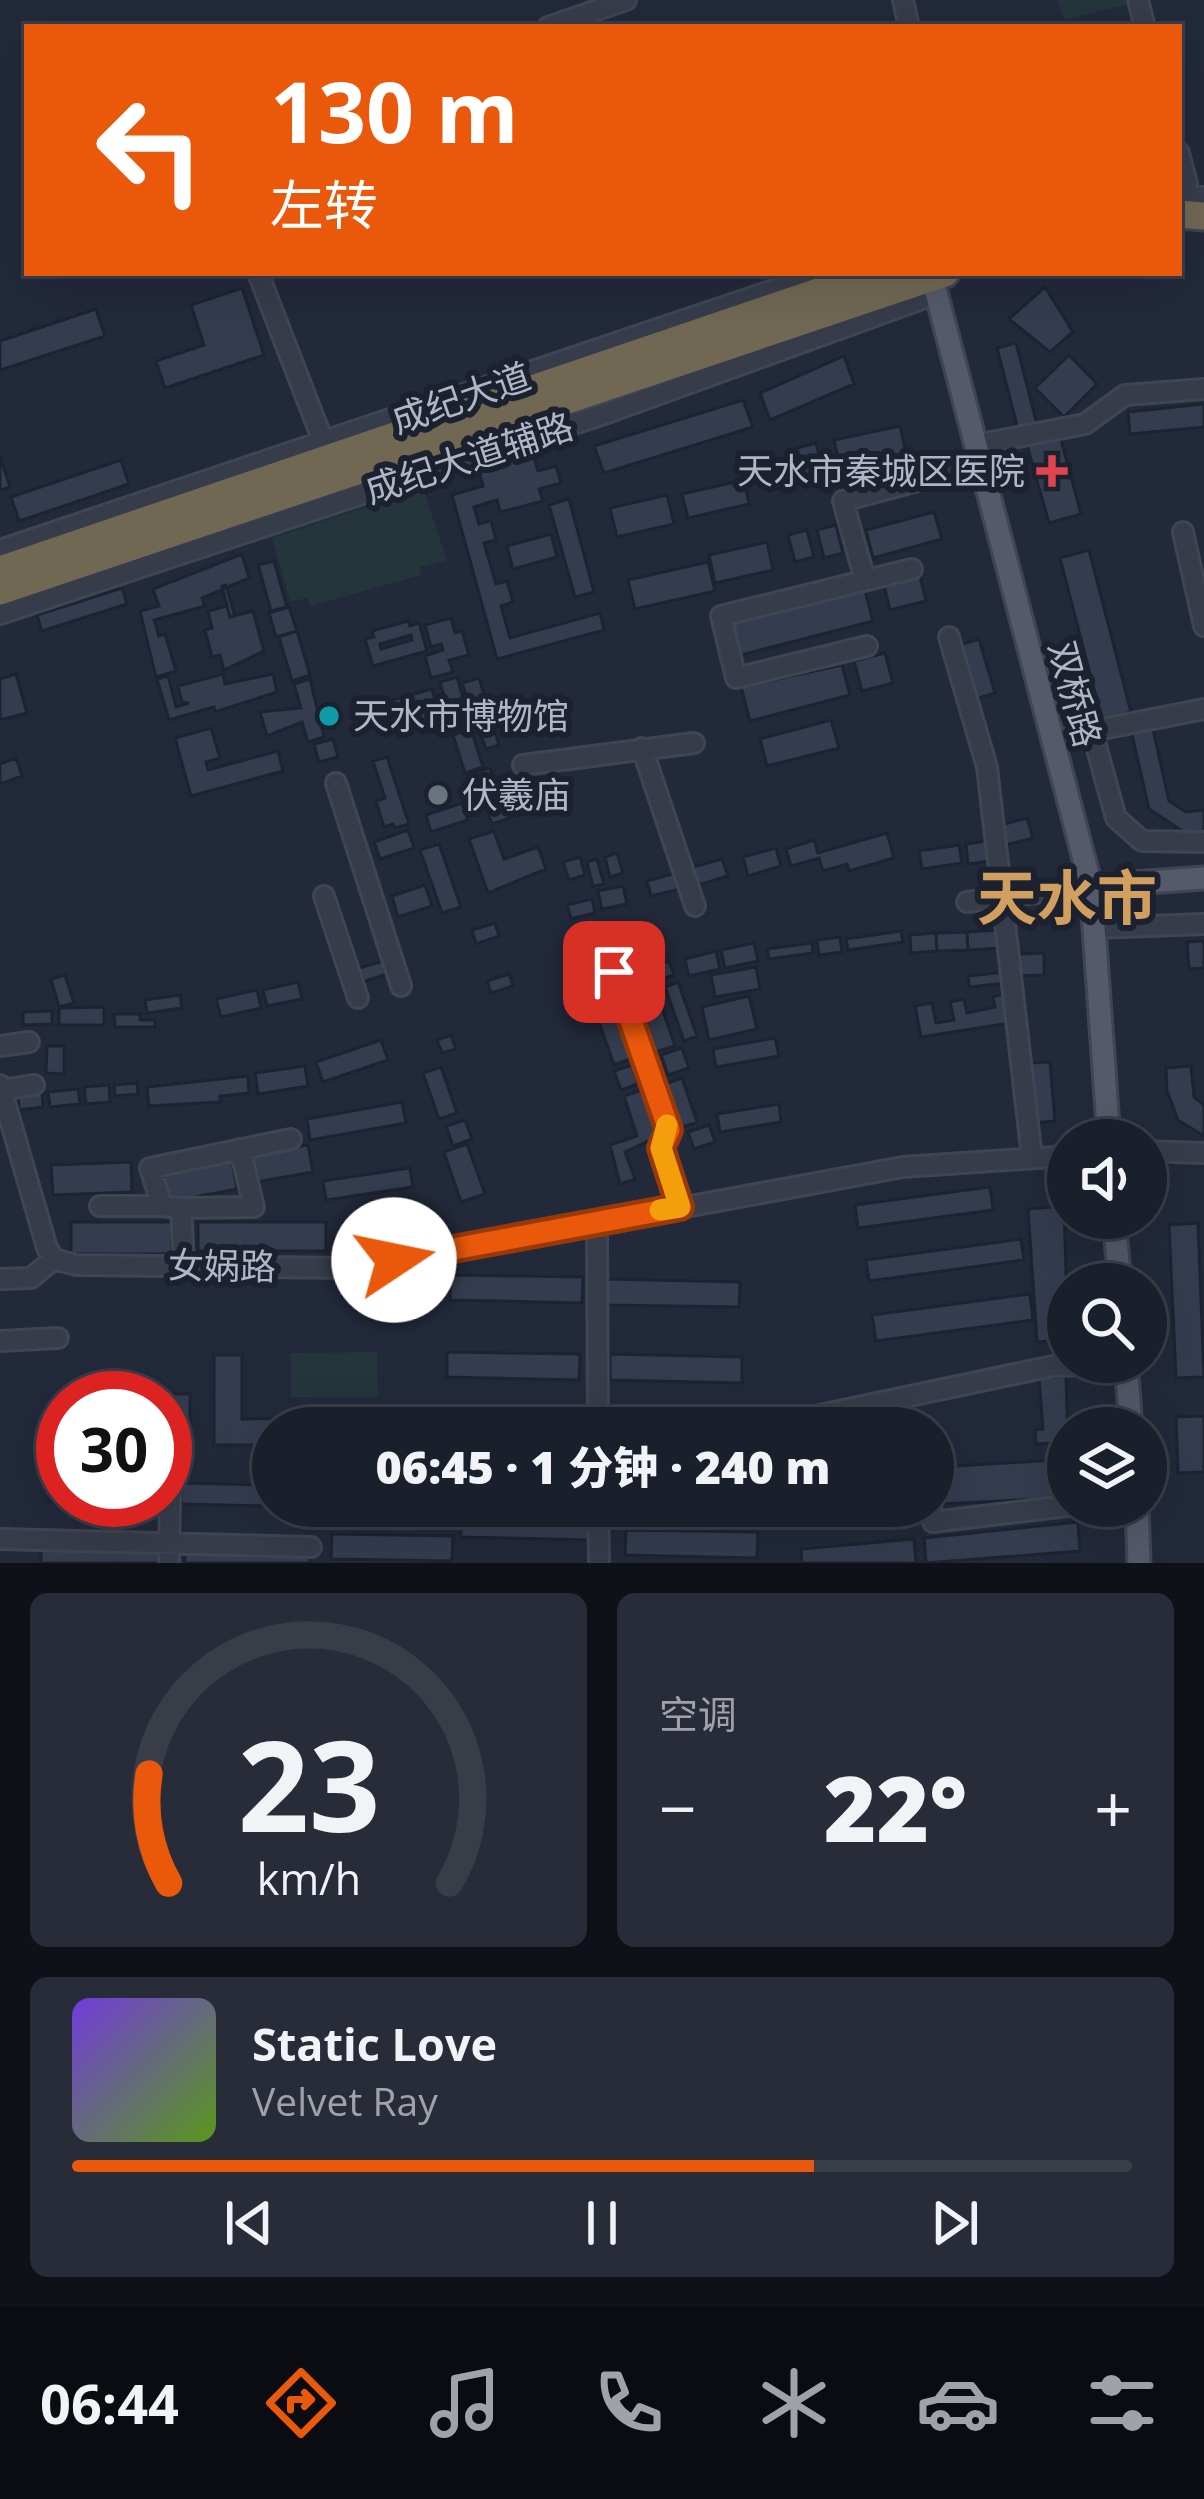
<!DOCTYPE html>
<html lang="zh">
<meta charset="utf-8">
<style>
:root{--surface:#1a1f2c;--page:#272c38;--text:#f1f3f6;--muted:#9fa2a9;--line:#383d48;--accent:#ea580c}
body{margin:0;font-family:"Open Sans","Noto Sans SC",sans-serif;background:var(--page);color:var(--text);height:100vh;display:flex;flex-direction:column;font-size:45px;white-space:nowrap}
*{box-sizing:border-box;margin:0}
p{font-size:39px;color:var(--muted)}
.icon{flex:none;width:66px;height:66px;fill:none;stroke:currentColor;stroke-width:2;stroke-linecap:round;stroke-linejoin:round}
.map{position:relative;height:1563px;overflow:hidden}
.details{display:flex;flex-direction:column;gap:30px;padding:30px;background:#0e1118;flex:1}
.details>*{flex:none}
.top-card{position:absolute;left:24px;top:24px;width:1158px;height:252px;border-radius:0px;box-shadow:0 12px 48px #0002,0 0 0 3px var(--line);background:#ea580c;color:#fff;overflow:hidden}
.buttons{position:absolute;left:1047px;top:1119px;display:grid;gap:24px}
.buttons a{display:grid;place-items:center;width:120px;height:120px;border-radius:50%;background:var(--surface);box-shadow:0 12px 48px #0002,0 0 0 3px var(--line);font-size:60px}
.speed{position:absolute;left:36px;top:1371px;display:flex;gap:24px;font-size:60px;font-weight:700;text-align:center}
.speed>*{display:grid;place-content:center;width:156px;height:156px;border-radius:50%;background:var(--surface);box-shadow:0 12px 48px #0002,0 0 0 3px var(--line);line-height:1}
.speed .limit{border:18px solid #d22;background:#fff;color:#111}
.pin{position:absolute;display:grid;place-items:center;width:102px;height:102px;color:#fff;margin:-51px;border-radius:24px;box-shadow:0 6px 18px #0006}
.me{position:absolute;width:132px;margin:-66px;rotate:79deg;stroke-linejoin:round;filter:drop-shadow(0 0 9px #0008)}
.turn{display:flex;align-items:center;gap:42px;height:252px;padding:0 48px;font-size:54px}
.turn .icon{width:156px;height:156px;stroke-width:2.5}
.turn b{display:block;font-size:84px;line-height:102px}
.big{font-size:90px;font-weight:800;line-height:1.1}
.details .widget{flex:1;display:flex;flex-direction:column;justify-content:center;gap:18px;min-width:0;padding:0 42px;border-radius:18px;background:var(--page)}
.details .dial{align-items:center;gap:0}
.dial svg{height:312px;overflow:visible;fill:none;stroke:var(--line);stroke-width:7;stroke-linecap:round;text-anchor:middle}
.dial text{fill:var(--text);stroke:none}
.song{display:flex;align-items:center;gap:36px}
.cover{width:144px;height:144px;border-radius:18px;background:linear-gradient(135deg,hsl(260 70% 55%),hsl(90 70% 35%))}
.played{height:12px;border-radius:6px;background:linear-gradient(90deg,var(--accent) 70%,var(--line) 70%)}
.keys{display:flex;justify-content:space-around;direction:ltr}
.heat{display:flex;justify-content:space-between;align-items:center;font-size:66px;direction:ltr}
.details .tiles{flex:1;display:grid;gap:30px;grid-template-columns:1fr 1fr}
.widget:last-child{grid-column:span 2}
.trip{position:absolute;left:252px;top:1407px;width:702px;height:120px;border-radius:60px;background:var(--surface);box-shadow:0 12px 48px #0002,0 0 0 3px var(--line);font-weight:800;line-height:120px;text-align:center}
.menu{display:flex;height:192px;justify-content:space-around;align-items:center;background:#0a0c12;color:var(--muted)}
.menu .icon{width:84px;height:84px}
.menu .on{color:var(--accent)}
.menu b{font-size:54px;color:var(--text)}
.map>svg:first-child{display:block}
.green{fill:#24353b}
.building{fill:#343d50;stroke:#1d2331;stroke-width:3;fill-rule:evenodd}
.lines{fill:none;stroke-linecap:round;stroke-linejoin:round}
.minor-casing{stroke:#3f4553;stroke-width:24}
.major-casing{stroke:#3f4553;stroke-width:27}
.highway-casing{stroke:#3e4352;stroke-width:33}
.minor{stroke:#363c4a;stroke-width:18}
.major{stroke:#545a6a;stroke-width:21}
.highway{stroke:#706853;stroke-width:27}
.route-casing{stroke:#983908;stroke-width:30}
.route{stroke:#ea580c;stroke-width:21}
.slow{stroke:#f59e0b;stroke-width:21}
.health-dot{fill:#e0444e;stroke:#1b212f;stroke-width:4.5}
.culture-dot{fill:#0f9aa8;stroke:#1b212f;stroke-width:4.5}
.worship-dot{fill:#6b7280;stroke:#1b212f;stroke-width:4.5}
.labels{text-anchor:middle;stroke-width:12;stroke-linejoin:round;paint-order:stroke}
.street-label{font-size:36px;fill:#b1b6c6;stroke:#1b212f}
.poi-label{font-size:36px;fill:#b1b6c6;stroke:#1b212f;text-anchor:start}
.town-label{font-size:60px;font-weight:bold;fill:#d1a061;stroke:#1b212f}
</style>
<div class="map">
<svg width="1204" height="1563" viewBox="0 0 1204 1563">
<rect width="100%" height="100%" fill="#22293a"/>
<path class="green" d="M1057 0H1147L1064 20Z
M423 488 447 560 420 567 421 575 311 606 307 598 290 602 272 538Z
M377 1352 378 1397H291V1353Z"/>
<path class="building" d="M1045 287 1073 332 1050 352 1009 319Z
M242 288 264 355 165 388 156 361 204 345 191 305Z
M96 309 105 336 0 370V341Z
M1016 343 1037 424 1018 429 997 348Z
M1069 355 1097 384 1064 417 1035 388Z
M844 356 854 384 770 420 760 393Z
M743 400 753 427 604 473 594 446Z
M1204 404V427L1130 434 1128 412Z
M900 426 906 453 840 468 834 440Z
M1060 436 1081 514 1049 523 1027 445Z
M816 443 823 471 804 475 797 448Z
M533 453 538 471 556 466 561 483 539 489 543 501 500 512 497 500 474 507 479 524 491 521 496 540 484 543 496 584 507 581 513 602 501 606 510 638 600 613 604 630 497 659 452 495 483 486 478 468Z
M0 456 10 487 0 490Z
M785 458 792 485 773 490 766 463Z
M121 460 129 484 19 521 11 497Z
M744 480 749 504 688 518 682 494Z
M667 495 674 524 617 537 610 508Z
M569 499 594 592 575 597 549 505Z
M934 512 942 539 873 558 866 530Z
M836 525 843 553 824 558 817 530Z
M807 530 814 557 795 562 788 535Z
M551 534 557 557 513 569 507 546Z
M767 542 773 570 715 583 709 555Z
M1089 550 1131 712 1102 720 1060 558Z
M242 554 249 578 202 598 205 606 154 620 159 636 165 634 176 671 156 677 140 611 159 606 153 589Z
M274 561 287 607 271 611 258 565Z
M708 562 715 591 635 609 628 580Z
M920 576 926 601 890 610 884 585Z
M226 585 235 616 230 617 222 586Z
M864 587 873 621 741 655 732 621Z
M122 588 127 604 42 631 37 615Z
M227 606 230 617 253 611 264 651 224 670 220 655 212 657 205 630 212 628 208 611Z
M289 607 297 631 276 637 269 613Z
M451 618 455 633 462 631 469 655 449 660 453 672 431 678 425 656 443 650 441 644 431 647 425 625Z
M408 621 410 626 419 623 427 651 373 666 365 639 374 637 372 631ZM411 635 412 640 381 649 380 644Z
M297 631 310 675 292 681 279 637Z
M979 639 995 693 976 699 960 645Z
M885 653 893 683 862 691 854 661Z
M842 665 850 695 750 721 741 687Z
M16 674 27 713 0 720V679Z
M223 674 225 684 273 674 277 692 215 712 214 707 169 720 157 679 168 676 176 707 189 703 182 702 178 686Z
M457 677 463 698 446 703 440 682Z
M479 678 499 745 486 749 462 683Z
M310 679 324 737 308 742 302 722 267 736 260 712 301 708 294 684Z
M432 689 439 715 401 726 393 700Z
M377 703 382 722 356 729 351 710Z
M831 720 839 748 767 766 760 739Z
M1152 725 1169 801 1186 812 1204 810V832L1187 834 1149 809 1131 730Z
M211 728 220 758 206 762 208 770 278 751 283 771 191 796 175 738Z
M471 729 483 767 465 773 453 735Z
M333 739 338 757 319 762 314 744Z
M387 757 409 824 395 828 393 824 384 827 376 801 385 798 373 761Z
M16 758 22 776 0 784V764Z
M490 768 498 794 485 798 476 772Z
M517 791 525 813 492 824 484 802Z
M462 803 468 820 431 832 426 815Z
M1027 818 1033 838 1006 845 1001 825Z
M408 830 414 848 380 859 374 842Z
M494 831 504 859 538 847 546 869 488 893 469 839Z
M887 833 894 858 849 871 847 864 823 871 819 858 791 866 786 849 814 840 818 853Z
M993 840 996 860 968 864 966 844Z
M439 844 461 907 442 913 420 850Z
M959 845 962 863 922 869 919 851Z
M776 848 781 866 748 876 743 857Z
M617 853 623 873 610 877 605 857Z
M580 857 585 875 569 880 563 862Z
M597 859 604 884 593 886 587 862Z
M722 859 728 876 695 886 689 868Z
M679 872 684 888 651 896 647 881Z
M425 885 432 906 398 917 392 896Z
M623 886 627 904 602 909 598 891Z
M592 899 595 913 571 919 567 905Z
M495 923 499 936 476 944 472 930Z
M1000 930 1001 948 968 950 967 932Z
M901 931 903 942 848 950 846 939Z
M967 932 968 950 937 951 936 933Z
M936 933 937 951 911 953 910 935Z
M840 937 842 952 819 955 817 940Z
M1204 941V968L1189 969 1187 942Z
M754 943 758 961 725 968 721 950Z
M812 943 813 953 769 959 767 949Z
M716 951 720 969 689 976 685 959Z
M1044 953V975L1018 976V954Z
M383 961 387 974 360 983 356 969Z
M669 961 674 975 642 986 637 972Z
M756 967 760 989 715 997 711 975Z
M1006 972 1007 983 969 987 968 976Z
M509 974 513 986 491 993 487 981Z
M65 975 74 1003 59 1007 51 979Z
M298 982 302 999 267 1006 263 990Z
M678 982 697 1036 684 1041 665 987Z
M257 990 261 1008 221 1017 216 999Z
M1004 994 1010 1023 921 1037 915 1006 932 1003 936 1023 954 1020 950 1002 964 999 967 1013 995 1007 993 997Z
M180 995 182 1008 147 1013 145 1000Z
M749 996 757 1029 709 1040 702 1007Z
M658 997 675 1046 652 1053 635 1005Z
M104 1007V1025H59V1008Z
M621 1008 638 1056 614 1065 597 1016Z
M52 1011V1024L23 1025V1012Z
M114 1014H140V1020H155V1027H115Z
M451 1035 456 1049 442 1053 437 1040Z
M775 1038 779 1056 716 1067 713 1049Z
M381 1040 388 1060 323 1082 316 1062Z
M47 1046H64V1074L46 1073Z
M682 1048 689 1068 668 1075 661 1055Z
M1050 1062 1055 1121 1033 1123 1029 1063Z
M632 1065 638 1084 621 1090 614 1071Z
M305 1066 308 1086 258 1094 255 1073Z
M1191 1066 1194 1097 1204 1105V1136L1178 1120 1167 1091 1166 1068Z
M441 1067 457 1113 439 1119 423 1073Z
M248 1076 249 1093 220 1096V1102L149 1106 147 1087Z
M682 1078 697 1122 677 1129 661 1085Z
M137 1083 138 1094 115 1096 114 1085Z
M109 1085 110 1102 86 1104 84 1087Z
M78 1089 80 1104 50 1107 48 1092Z
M645 1089 661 1135 625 1152 635 1179 620 1184 610 1145 637 1136 624 1096Z
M42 1091 43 1107 19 1110 18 1093Z
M402 1102 406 1123 310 1140 307 1119Z
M779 1104 781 1122 720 1132 717 1114Z
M465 1120 472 1139 453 1146 446 1126Z
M709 1125 715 1142 694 1149 688 1132Z
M467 1144 485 1194 461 1202 444 1152Z
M308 1145 313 1172 256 1182 251 1155Z
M232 1161 237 1189 168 1202 163 1174Z
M131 1162 132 1192 53 1195 51 1165Z
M410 1168 413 1187 326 1200 323 1181Z
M990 1187 993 1210 858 1228 855 1205Z
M1064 1206 1068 1340 1037 1342 1028 1209Z
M427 1219 431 1240 338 1258 334 1238Z
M71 1222H172V1254H71Z
M198 1222H326V1251H198Z
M1198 1223 1204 1377 1176 1378 1169 1225Z
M1021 1239 1024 1260 869 1281 866 1260Z
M451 1275 583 1277 582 1303 450 1300Z
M607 1279 740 1282 739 1307 607 1305Z
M1030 1294 1033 1320 876 1341 872 1315Z
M447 1352 580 1354 579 1380 447 1377Z
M610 1354 742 1357V1383L610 1380Z
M214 1355H242V1419L301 1418V1428H273V1445H214Z
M1066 1376 1068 1442 1036 1444 1035 1430 1043 1429 1039 1378Z
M74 1393 190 1394V1423L165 1422V1398H74Z
M620 1410 752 1413 751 1428H619Z
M1204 1416V1472L1178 1473 1176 1417Z
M321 1420H349V1428H321Z
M398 1420H426V1428H398Z
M1056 1460 1059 1498 942 1504 939 1467Z
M49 1476H63V1500L156 1503 49 1501Z
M181 1483 273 1485V1506L181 1504Z
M461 1512 594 1514 593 1540 461 1537Z
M1078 1522 1080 1551 926 1563 924 1538Z
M626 1530 758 1532 757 1558 625 1555Z
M332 1534 453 1536 452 1561 331 1559Z
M914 1539 916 1563H802L801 1549Z
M41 1548 159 1550V1563H41Z
M185 1551 310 1554V1563H185Z"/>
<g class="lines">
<defs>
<path id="minor" d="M903 0 909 27
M1138 0 1145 27
M548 27 626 0
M1179 153 1187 183 1179 184
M1179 196 1204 197
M258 273 323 441
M976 445 1085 424 1125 395 1204 389
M1183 532 1204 626
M0 550 824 273
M865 580 843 501 981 464
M0 614 610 412 936 294
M949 637 987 767 1032 1158
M867 646 736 678 721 616 912 569
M1092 731 1204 709
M1053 742 1092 731 1116 818 1142 841 1204 842
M642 748 695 906
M523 765 694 743
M336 783 401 986
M324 896 358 998
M967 902 1091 886
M1094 928 1204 924
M614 972 669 1130 661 1148 680 1207
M0 1046 29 1042
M0 1085 47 1248 54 1259 76 1265 354 1268 903 1167 1068 1156
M1 1090 34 1085
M1146 1151 1204 1153
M100 1206H162
M181 1208 254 1207 240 1149
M597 1221 598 1428
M184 1266 181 1208 162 1206 150 1168 291 1139
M0 1279 31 1278 54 1259
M0 1341 58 1338
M782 1423 1053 1366 1126 1364
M598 1506 599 1563
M931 1506 933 1522 1068 1506
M0 1539 311 1547
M169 1563 171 1434"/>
<path id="major" d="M931 273 1091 886 1109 1140
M1091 886 1204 878
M1114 1218 1120 1284
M1126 1362 1131 1428
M1137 1506 1139 1563"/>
<path id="highway" d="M1179 214 1204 216
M0 570 874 273
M0 591 945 273"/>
</defs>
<use href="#minor" class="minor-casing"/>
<use href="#major" class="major-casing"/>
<use href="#highway" class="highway-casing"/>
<use href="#minor" class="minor"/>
<use href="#major" class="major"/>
<use href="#highway" class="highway"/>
</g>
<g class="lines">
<defs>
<path id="route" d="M394 1260 680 1207 661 1148 669 1130 614 972"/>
</defs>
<use href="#route" class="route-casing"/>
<use href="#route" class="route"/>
<path class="slow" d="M660 1210 680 1207 661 1148 667 1125"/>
</g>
<path class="health-dot" d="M1046 453h12v12h12v12h-12v12h-12v-12h-12v-12h12z"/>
<circle class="culture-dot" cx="329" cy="716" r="12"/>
<circle class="worship-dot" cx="438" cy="795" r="12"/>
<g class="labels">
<g class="street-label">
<text transform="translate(461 398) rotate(-19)" y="13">成纪大道</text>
<text transform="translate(469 458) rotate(-18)" y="13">成纪大道辅路</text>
<text transform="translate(1075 694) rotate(75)" y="13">双桥路</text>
<text transform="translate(222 1266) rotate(1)" y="13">女娲路</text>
</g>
<g class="poi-label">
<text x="1025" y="484" text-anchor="end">天水市秦城区医院</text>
<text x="353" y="729">天水市博物馆</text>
<text x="462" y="808">伏羲庙</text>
</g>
<g class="town-label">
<text x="1067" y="920">天水市</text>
</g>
</g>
</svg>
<div class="buttons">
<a><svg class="icon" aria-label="sound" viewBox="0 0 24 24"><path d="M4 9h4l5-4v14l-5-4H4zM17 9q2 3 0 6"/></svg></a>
<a><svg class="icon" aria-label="search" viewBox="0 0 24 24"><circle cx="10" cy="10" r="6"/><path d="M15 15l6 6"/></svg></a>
<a><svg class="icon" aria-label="layers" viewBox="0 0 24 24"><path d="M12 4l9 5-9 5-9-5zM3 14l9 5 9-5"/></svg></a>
</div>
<div class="speed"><div class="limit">30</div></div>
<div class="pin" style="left:614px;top:972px;background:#d93025"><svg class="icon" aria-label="arrive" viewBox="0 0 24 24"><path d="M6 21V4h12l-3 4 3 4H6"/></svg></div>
<svg class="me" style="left:394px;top:1260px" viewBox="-20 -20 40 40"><circle r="19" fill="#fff"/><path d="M0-13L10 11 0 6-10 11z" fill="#ea580c"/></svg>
<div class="trip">06:45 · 1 分钟 · 240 m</div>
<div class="top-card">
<div class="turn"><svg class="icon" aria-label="left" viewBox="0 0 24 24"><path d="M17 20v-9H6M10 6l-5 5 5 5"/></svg><div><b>130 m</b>左转</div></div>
</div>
</div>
<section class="details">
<div class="tiles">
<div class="widget dial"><svg viewBox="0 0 100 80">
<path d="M14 69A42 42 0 1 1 86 69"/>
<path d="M14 69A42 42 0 0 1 9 41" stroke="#ea580c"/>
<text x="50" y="56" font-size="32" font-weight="700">23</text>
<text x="50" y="72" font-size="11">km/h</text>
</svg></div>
<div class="widget"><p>空调</p>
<div class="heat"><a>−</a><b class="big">22°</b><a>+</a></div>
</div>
<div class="widget">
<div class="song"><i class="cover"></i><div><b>Static Love</b><p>Velvet Ray</p></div></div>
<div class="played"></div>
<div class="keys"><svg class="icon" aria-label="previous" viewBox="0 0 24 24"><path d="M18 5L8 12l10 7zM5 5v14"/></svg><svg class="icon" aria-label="pause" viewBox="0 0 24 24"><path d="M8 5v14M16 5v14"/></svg><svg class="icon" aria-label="next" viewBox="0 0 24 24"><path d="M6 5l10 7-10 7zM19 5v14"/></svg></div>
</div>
</div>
</section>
<nav class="menu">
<b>06:44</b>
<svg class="icon on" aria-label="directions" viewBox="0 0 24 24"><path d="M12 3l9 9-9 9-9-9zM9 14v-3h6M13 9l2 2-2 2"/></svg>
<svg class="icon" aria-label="music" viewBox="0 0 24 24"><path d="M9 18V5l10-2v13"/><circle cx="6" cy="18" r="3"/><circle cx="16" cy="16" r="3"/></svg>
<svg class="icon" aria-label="phone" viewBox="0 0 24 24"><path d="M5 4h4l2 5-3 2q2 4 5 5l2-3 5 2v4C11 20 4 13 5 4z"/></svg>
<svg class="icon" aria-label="climate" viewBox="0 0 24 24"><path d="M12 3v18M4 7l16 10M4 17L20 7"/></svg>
<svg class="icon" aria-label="car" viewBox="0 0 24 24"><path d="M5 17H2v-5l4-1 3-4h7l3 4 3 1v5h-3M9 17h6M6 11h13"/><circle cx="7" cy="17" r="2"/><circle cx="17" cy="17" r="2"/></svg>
<svg class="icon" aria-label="filters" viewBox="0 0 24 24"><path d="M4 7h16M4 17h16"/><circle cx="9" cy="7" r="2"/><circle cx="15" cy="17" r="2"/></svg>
</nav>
